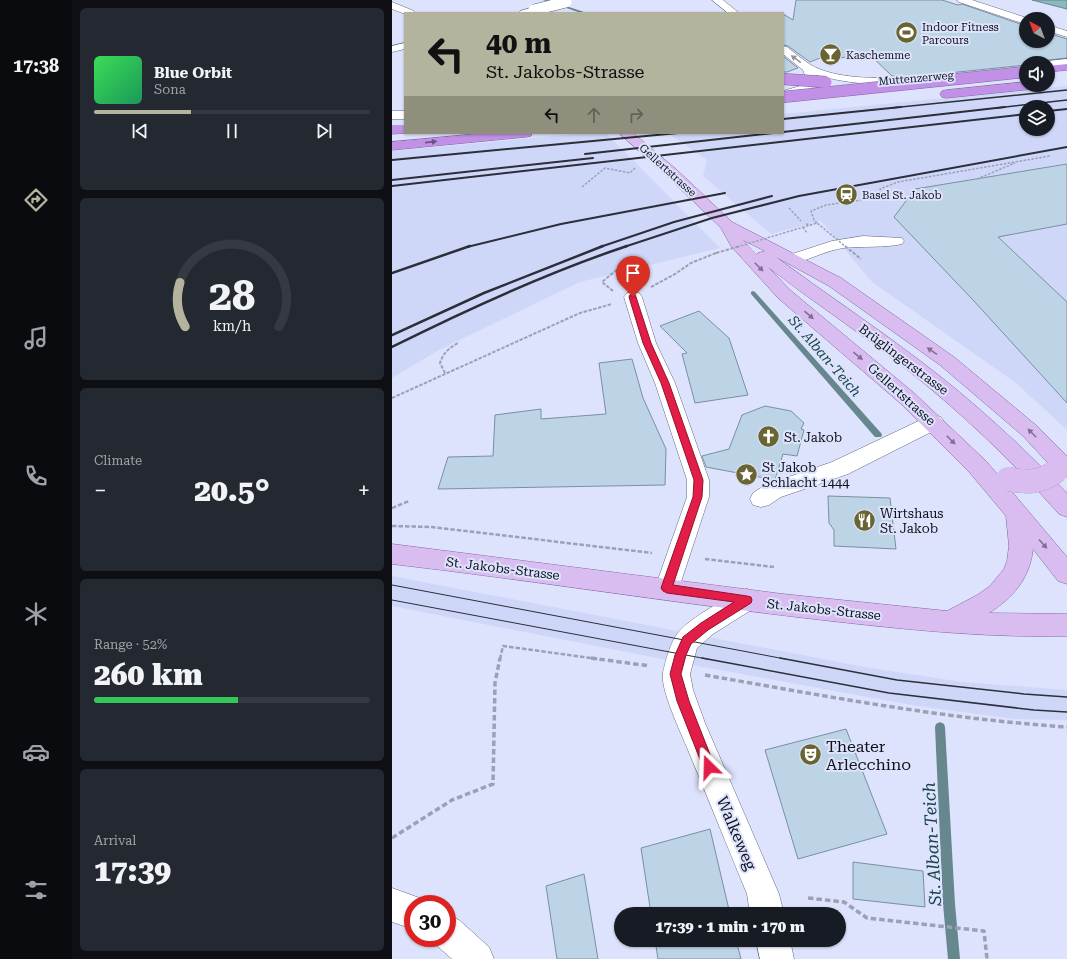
<!DOCTYPE html>
<meta charset="utf-8">
<style>
:root{--surface:#171b24;--page:#242831;--text:#f1f3f6;--muted:#9ea1a6;--line:#363941;--accent:#b4b39d}
body{margin:0;font-family:"Roboto Serif",serif;background:var(--page);color:var(--text);height:100vh;display:flex;flex-direction:column;font-size:15px;white-space:nowrap}
*{box-sizing:border-box;margin:0}
p{font-size:13px;color:var(--muted)}
.icon{flex:none;width:22px;height:22px;fill:none;stroke:currentColor;stroke-width:2;stroke-linecap:round;stroke-linejoin:round}
.map{position:relative;flex:1;overflow:hidden}
.details{display:flex;flex-direction:column;gap:8px;padding:8px;background:#0d0f14;width:320px}
.details>*{flex:none}
.hud{position:absolute;left:12px;top:12px;width:380px;height:122px;border-radius:0px;box-shadow:0 1px 3px #0004;background:#b4b39d;color:#111;overflow:hidden}
.needle{width:26px;rotate:319deg}
.controls{position:absolute;left:627px;top:12px;display:grid;gap:8px}
.controls a{display:grid;place-items:center;width:36px;height:36px;border-radius:50%;background:var(--surface);box-shadow:0 1px 3px #0004;font-size:20px}
.speed{position:absolute;left:12px;top:895px;display:flex;gap:8px;font-size:20px;font-weight:700;text-align:center}
.speed>*{display:grid;place-content:center;width:52px;height:52px;border-radius:50%;background:var(--surface);box-shadow:0 1px 3px #0004;line-height:1}
.speed .limit{border:6px solid #d22;background:#fff;color:#111}
.pin{position:absolute;display:grid;place-items:center;width:34px;height:34px;color:#fff;margin:-41px -17px;border-radius:50% 50% 50% 0;rotate:-45deg;box-shadow:0 0 4px #0007}
.pin .icon{rotate:45deg}
.me{position:absolute;width:44px;margin:-22px;rotate:338deg;stroke-linejoin:round;filter:drop-shadow(0 0 3px #0008)}
.turn{display:flex;align-items:center;gap:14px;height:84px;padding:0 16px;font-size:18px}
.turn .icon{width:52px;height:52px;stroke-width:2.5}
.turn b{display:block;font-size:28px;line-height:34px}
.lanes{display:flex;align-items:center;height:38px;padding:0 16px;background:#0003;justify-content:center;gap:20px;direction:ltr}
.lanes .off{opacity:.35}
.big{font-size:30px;font-weight:800;line-height:1.1}
.details .card{flex:1;display:flex;flex-direction:column;justify-content:center;gap:6px;min-width:0;padding:0 14px;border-radius:6px;background:var(--page)}
.details .dial{align-items:center;gap:0}
.dial svg{height:104px;overflow:visible;fill:none;stroke:var(--line);stroke-width:7;stroke-linecap:round;text-anchor:middle}
.dial text{fill:var(--text);stroke:none}
.song{display:flex;align-items:center;gap:12px}
.cover{width:48px;height:48px;border-radius:6px;background:linear-gradient(135deg,hsl(130 70% 55%),hsl(150 70% 35%))}
.played{height:4px;border-radius:2px;background:linear-gradient(90deg,var(--accent) 35%,var(--line) 35%)}
.keys{display:flex;justify-content:space-around;direction:ltr}
.heat{display:flex;justify-content:space-between;align-items:center;font-size:22px;direction:ltr}
.charge{height:6px;border-radius:3px;background:linear-gradient(90deg,#34c759 52%,var(--line) 0)}
.trip{position:absolute;left:222px;top:907px;width:232px;height:40px;border-radius:20px;background:var(--surface);box-shadow:0 1px 3px #0004;font-weight:800;line-height:40px;text-align:center}
main{display:flex;flex:1;min-height:0}
.tab-bar{display:flex;flex-direction:column;width:72px;justify-content:space-around;align-items:center;background:#090b0e;color:var(--muted)}
.tab-bar .icon{width:28px;height:28px}
.tab-bar .current{color:var(--accent)}
.tab-bar b{font-size:18px;color:var(--text)}
.map>svg:first-child{display:block}
.built{fill:#cfd7f8;fill-rule:evenodd}
.water{fill:#8bb9bf;stroke:#66878e}
.lines{fill:none;stroke-linecap:round;stroke-linejoin:round}
.stream{fill:#66878e;fill-rule:evenodd}
.building{fill:#bcd4e6;stroke:#7990a0}
.minor-casing{stroke:#61677d;stroke-width:1}
.major-casing{stroke:#83659f;stroke-width:1}
.highway-casing{stroke:#83659f;stroke-width:1}
.path-far3{stroke:#9ba0b5;stroke-width:1.5;stroke-dasharray:2.5 1.5;stroke-linecap:butt}
.path-far2{stroke:#9ba0b5;stroke-width:2;stroke-dasharray:3.5 1.5;stroke-linecap:butt}
.path-far1{stroke:#9ba0b5;stroke-width:2.5;stroke-dasharray:4.5 2;stroke-linecap:butt}
.path{stroke:#9ba0b5;stroke-width:3.5;stroke-dasharray:5.5 3;stroke-linecap:butt}
.minor{fill:#fff;fill-rule:evenodd}
.major{fill:#d9bdf0;fill-rule:evenodd}
.highway{fill:#c091e6;fill-rule:evenodd}
.tram-far1{stroke:#2c2e39;stroke-width:1}
.tram{stroke:#2c2e39;stroke-width:1.5}
.rail-far2{stroke:#2c2e39;stroke-width:1.5}
.rail-far1{stroke:#2c2e39;stroke-width:2}
.rail{stroke:#2c2e39;stroke-width:2.5}
.minor-bridge-casing{stroke:#61677d;stroke-width:12;stroke-linecap:butt}
.major-bridge-casing{stroke:#83659f;stroke-width:24;stroke-linecap:butt}
.highway-bridge-casing{stroke:#83659f;stroke-width:12;stroke-linecap:butt}
.path-bridge-far1{stroke:#9ba0b5;stroke-width:1.5;stroke-dasharray:2.5 1.5;stroke-linecap:butt}
.path-bridge{stroke:#9ba0b5;stroke-width:2;stroke-dasharray:3.5 1.5;stroke-linecap:butt}
.minor-bridge{stroke:#fff;stroke-width:11}
.major-bridge{stroke:#d9bdf0;stroke-width:24}
.highway-bridge{stroke:#c091e6;stroke-width:11}
.oneway{fill:#949599}
.oneway2{fill:#685281}
.oneway3{fill:#7f7091}
.route{fill:#e11d48;stroke:#92132f}
.labels{text-anchor:middle;stroke-width:4;stroke-linejoin:round;paint-order:stroke}
.far-poi-label{font-size:11px;fill:#11131c;stroke:#dde3fd;text-anchor:start}
.far-street-label{font-size:11px;fill:#11131c;stroke:#dde3fd}
.street-label{font-size:13px;fill:#11131c;stroke:#dde3fd}
.poi-label{font-size:13px;fill:#11131c;stroke:#dde3fd;text-anchor:start}
.water-label{font-size:14px;font-style:italic;fill:#174247;stroke:#dde3fd}
.near-poi-label{font-size:16px;fill:#11131c;stroke:#dde3fd;text-anchor:start}
.near-street-label{font-size:16px;fill:#11131c;stroke:#dde3fd}
.near-water-label{font-size:17px;font-style:italic;fill:#174247;stroke:#dde3fd}
</style>
<main>
<nav class="tab-bar">
<b>17:38</b>
<svg class="icon current" aria-label="directions" viewBox="0 0 24 24"><path d="M12 3l9 9-9 9-9-9zM9 14v-3h6M13 9l2 2-2 2"/></svg>
<svg class="icon" aria-label="music" viewBox="0 0 24 24"><path d="M9 18V5l10-2v13"/><circle cx="6" cy="18" r="3"/><circle cx="16" cy="16" r="3"/></svg>
<svg class="icon" aria-label="phone" viewBox="0 0 24 24"><path d="M5 4h4l2 5-3 2q2 4 5 5l2-3 5 2v4C11 20 4 13 5 4z"/></svg>
<svg class="icon" aria-label="climate" viewBox="0 0 24 24"><path d="M12 3v18M4 7l16 10M4 17L20 7"/></svg>
<svg class="icon" aria-label="car" viewBox="0 0 24 24"><path d="M5 17H2v-5l4-1 3-4h7l3 4 3 1v5h-3M9 17h6M6 11h13"/><circle cx="7" cy="17" r="2"/><circle cx="17" cy="17" r="2"/></svg>
<svg class="icon" aria-label="filters" viewBox="0 0 24 24"><path d="M4 7h16M4 17h16"/><circle cx="9" cy="7" r="2"/><circle cx="15" cy="17" r="2"/></svg>
</nav>
<section class="details">
<div class="card">
<div class="song"><i class="cover"></i><div><b>Blue Orbit</b><p>Sona</p></div></div>
<div class="played"></div>
<div class="keys"><svg class="icon" aria-label="previous" viewBox="0 0 24 24"><path d="M18 5L8 12l10 7zM5 5v14"/></svg><svg class="icon" aria-label="pause" viewBox="0 0 24 24"><path d="M8 5v14M16 5v14"/></svg><svg class="icon" aria-label="next" viewBox="0 0 24 24"><path d="M6 5l10 7-10 7zM19 5v14"/></svg></div>
</div>
<div class="card dial"><svg viewBox="0 0 100 80">
<path d="M14 69A42 42 0 1 1 86 69"/>
<path d="M14 69A42 42 0 0 1 10 35" stroke="#b4b39d"/>
<text x="50" y="56" font-size="32" font-weight="700">28</text>
<text x="50" y="72" font-size="11">km/h</text>
</svg></div>
<div class="card"><p>Climate</p>
<div class="heat"><a>−</a><b class="big">20.5°</b><a>+</a></div>
</div>
<div class="card"><p>Range · 52%</p><b class="big">260 km</b><div class="charge"></div></div>
<div class="card"><p>Arrival</p><b class="big">17:39</b></div>
</section>
<div class="map">
<svg width="675" height="959" viewBox="0 0 675 959">
<rect width="100%" height="100%" fill="#dde3fd"/>
<path class="built" d="M675 86V430L624 383 480 282 429 221 379 234 311 176 315 160 276 133H391V114ZM634 107H656V129H634Z
M196 133H214L328 248 188 282 47 350 0 378V151Z
M0 576 472 667 570 682 675 690V720L623 719 525 706 306 666 0 606Z"/>
<path class="water" d="M640 0H675V9Z"/>
<g class="lines">
<path class="stream" d="M151 0H156L195 13H189Z
M361 291 363 292 489 433 490 435 489 437H483L359 294V292Z
M548 722 552 724 553 727 563 904 568 959H556L551 904 543 727 544 724Z"/>
</g>
<path class="building" d="M404 0H550L566 5 570 4 634 26V41H656V33L675 39V58L656 60 650 63H634V65L518 77 500 76 476 53 433 61 428 58 418 62 396 46 391 45V14L401 20Z
M391 56 406 68 395 72H391Z
M675 164V224L606 237 675 302V403L581 300 502 217 523 189Z
M307 311 337 338 356 395 303 403 290 354 295 353 268 326Z
M240 359 251 398 274 449 273 485 46 489 56 457 101 456 103 415 149 409V419L214 414 207 363Z
M373 406 399 411 412 423 409 429 412 430 405 456 391 454 383 480 314 467 310 456 337 449 350 415Z
M436 496 498 498 504 549 442 546V530L437 523Z
M454 729 495 834 406 859 373 750Z
M318 829 338 914H259L249 848Z
M461 862 531 871 533 907 461 899Z
M192 874 206 959H165L154 886Z
M263 940H344L349 959H266Z"/>
<g class="lines">
<defs>
<path id="minor" d="M320 0H331L347 13H336Z
M565 0H580L638 19H634V24L630 23 567 2Z
M0 2 22 11 24 13 13 14 0 9Z
M142 7 145 8 147 10 145 12 126 13 128 11Z
M656 25 675 31V37L656 31Z
M13 43V49L0 52V46Z
M391 46 395 47C403 53 411 60 419 65 443 79 486 79 513 77L517 78 519 80 517 82 513 83C482 86 454 83 424 75L426 78C420 93 405 96 391 99V91L408 86 414 78 411 70 391 54Z
M675 59V65L656 67V63H651L656 61Z
M0 111H13V119H0Z
M471 236 510 238 512 241 510 244C493 248 469 246 451 248 433 251 417 260 400 264L394 262 392 259 394 256 440 241Z
M241 292 247 293 250 297 264 343 283 383 317 480V497L287 588 284 595 275 598 266 595 263 588 295 497V480L263 383 246 343 232 297 235 293Z
M542 415 549 417 552 422 549 427 456 474 389 497 377 505 369 507 361 505 358 499 361 493 373 485 440 462 535 417Z
M355 589 364 593 368 600 364 607 321 634 305 648 298 674 301 690 313 723 387 894 392 914H358L355 894C335 846 316 798 296 750 289 733 268 689 271 673 273 662 279 641 286 633 297 618 338 596 355 589Z
M0 888 33 900 34 904H21V929L0 922Z
M55 915 67 920 97 947 102 959H60L43 944 41 938H55Z
M364 940H398L402 959H368Z"/>
<path id="major" d="M227 133H241L285 170 340 222 449 278 562 357 645 426 675 456V477L667 475 631 436 548 365 437 286 384 257C431 292 480 324 527 360 580 400 629 445 675 493V517L667 514C620 461 569 412 513 368 469 333 421 302 376 267L398 290 522 393 594 461 675 557V584L666 581 641 549C638 578 621 598 597 613L675 614V636C587 638 500 628 413 618 275 602 138 580 0 564V544L391 594 555 611 587 594 598 586 612 569 615 561 617 546 614 516 578 473 508 403 386 298 339 246 329 228 275 176ZM351 240 373 251 366 253 365 255Z"/>
<path id="highway" d="M675 64V70L656 72V66Z
M634 82V85H647L645 87 641 89 554 98 550 97 548 94 550 91 554 90Z
M0 126H13V133H17L0 134Z
M94 133H140L139 136 134 137 0 150V142Z"/>
</defs>
<use href="#minor" class="minor-casing"/>
<use href="#major" class="major-casing"/>
<use href="#highway" class="highway-casing"/>
<path class="path-far3" d="M585 179 623 163
M190 187 213 168 238 173 244 167
M397 208 409 221
M425 223 422 220 419 211 434 205 492 197 488 189 506 182 658 156
M414 224 420 225
M411 227 415 233"/>
<path class="path-far2" d="M259 287 283 274 299 263 324 253
M221 291 210 282 239 258
M53 373 48 363C51 353 57 348 66 343
M0 398 188 313 220 304"/>
<path class="path-far1" d="M0 508 17 501
M0 526 40 527 260 553
M313 559 382 567
M108 659 111 646 206 659"/>
<path class="path" d="M199 658 258 666
M313 675C433 696 553 719 675 727
M0 838 60 800 101 784 103 683 108 658
M416 898 452 902 475 918 592 931 595 959"/>
<use href="#minor" class="minor"/>
<use href="#major" class="major"/>
<use href="#highway" class="highway"/>
<path class="tram-far1" d="M0 585 393 659
M0 600 315 659"/>
<path class="tram" d="M310 658 497 693 642 710 675 712
M388 658 505 680 632 694 675 697"/>
<path class="rail-far2" d="M499 108 675 90
M605 108 675 100"/>
<path class="rail-far1" d="M656 111 675 109
M391 119 509 107
M391 132 613 107
M193 154 381 133
M0 160 286 133
M0 180 201 158
M0 186 634 114
M75 247 169 224 333 193
M208 247 282 222 380 196
M232 247 320 218 407 196 675 147"/>
<path class="rail" d="M0 273 78 246
M0 335 92 293 211 246
M0 347C76 309 154 273 235 246"/>
<defs>
<path id="minor-bridge" d="M142 10 174 2"/>
<path id="major-bridge" d="M616 479C634 483 649 483 664 471"/>
<path id="highway-bridge" d="M391 79 434 82
M391 97 634 72"/>
</defs>
<use href="#minor-bridge" class="minor-bridge-casing"/>
<use href="#major-bridge" class="major-bridge-casing"/>
<use href="#highway-bridge" class="highway-bridge-casing"/>
<path class="path-bridge-far1" d="M345 247 425 223 454 247"/>
<path class="path-bridge" d="M453 246 469 259
M324 253 348 246"/>
<use href="#minor-bridge" class="minor-bridge"/>
<use href="#major-bridge" class="major-bridge"/>
<use href="#highway-bridge" class="highway-bridge"/>
</g>
<defs><path id="oneway-solid" d="M-6-.8H1V-3.2L6.5 0L1 3.2V.8H-6Z"/></defs>
<use class="oneway" href="#oneway-solid" transform="translate(404 59) rotate(-144)"/>
<use class="oneway2" href="#oneway-solid" transform="translate(39 142) rotate(-6)"/>
<g class="oneway3">
<use href="#oneway-solid" transform="translate(367 267) rotate(45)"/>
<use href="#oneway-solid" transform="translate(417 315) rotate(41)"/>
<use href="#oneway-solid" transform="translate(540 351) rotate(-145)"/>
<use href="#oneway-solid" transform="translate(466 356) rotate(39)"/>
<use href="#oneway-solid" transform="translate(640 433) rotate(-135)"/>
<use href="#oneway-solid" transform="translate(559 440) rotate(45)"/>
<use href="#oneway-solid" transform="translate(651 544) rotate(48)"/>
</g>
<path class="route" d="M238 295H243L244 297 259 343 277 383 311 480 310 497 281 585 355 596 359 597 360 600 359 603 316 630 299 644 294 655 289 674 297 701 323 767 322 771 317 773 313 771 311 767 285 701 278 674 283 655 291 637 309 623 342 602 275 593 271 591 269 588 301 497 302 480 269 383 251 343 237 297Z"/>
<defs>
<symbol id="stadium-disc" viewBox="-11 -11 22 22"><circle r="9.5" fill="#696431" stroke="#dde3fd"/><path d="M0-5a6.5 5 0 1 0 0 10a6.5 5 0 1 0 0-10ZM-3.5-1.8h7v3.6h-7Z" fill="#fff"/></symbol>
<symbol id="bar-disc" viewBox="-11 -11 22 22"><circle r="9.5" fill="#696431" stroke="#dde3fd"/><path d="M-6-5H6L.8 .8V4.5H3.5V6h-7V4.5H-.8V.8Z" fill="#fff"/></symbol>
<symbol id="station-disc" viewBox="-11 -11 22 22"><circle r="9.5" fill="#696431" stroke="#dde3fd"/><path d="M-3-6H3Q5-6 5-4V2Q5 4 3 4L4.5 6H3L1.5 4h-3L-3 6H-4.5L-3 4Q-5 4-5 2V-4Q-5-6-3-6ZM-3.5-4v3h7v-3ZM-3.5 1v1.5H-2V1ZM2 1v1.5H3.5V1Z" fill="#fff"/></symbol>
<symbol id="church-disc" viewBox="-11 -11 22 22"><circle r="9.5" fill="#696431" stroke="#dde3fd"/><path d="M-1.2-6h2.4v3.5h3.3v2.4h-3.3V6h-2.4V-.1h-3.3v-2.4h3.3Z" fill="#fff"/></symbol>
<symbol id="sight-disc" viewBox="-11 -11 22 22"><circle r="9.5" fill="#696431" stroke="#dde3fd"/><path d="M0-6L1.8-2.2L6-1.7L2.9 1.2L3.7 5.4L0 3.3L-3.7 5.4L-2.9 1.2L-6-1.7L-1.8-2.2Z" fill="#fff"/></symbol>
<symbol id="restaurant-disc" viewBox="-11 -11 22 22"><circle r="9.5" fill="#696431" stroke="#dde3fd"/><path d="M-5-6h1v4h1v-4h1v4h1v-4h1v5L-1.5 .5V6h-2V.5L-5-1ZM5-6V6H3V1.5H1.5Q1.5-4 5-6Z" fill="#fff"/></symbol>
<symbol id="theatre-disc" viewBox="-11 -11 22 22"><circle r="9.5" fill="#696431" stroke="#dde3fd"/><path d="M-5-5.5Q0-4 5-5.5V0Q5 5 0 6Q-5 5-5 0ZM-3.3-2.5H-1v1.5H-3.3ZM1-2.5H3.3v1.5H1ZM-2.8 1Q0 5.5 2.8 1Z" fill="#fff"/></symbol>
</defs>
<g fill-rule="evenodd">
<use href="#stadium-disc" x="502" y="20" width="25" height="25"/>
<use href="#bar-disc" x="426" y="42" width="25" height="25"/>
<use href="#station-disc" x="442" y="182" width="25" height="25"/>
<use href="#church-disc" x="364" y="424" width="25" height="25"/>
<use href="#sight-disc" x="342" y="462" width="25" height="25"/>
<use href="#restaurant-disc" x="460" y="508" width="25" height="25"/>
<use href="#theatre-disc" x="406" y="742" width="25" height="25"/>
</g>
<g class="labels">
<g class="far-poi-label">
<text x="530" y="31">Indoor Fitness<tspan x="530" dy="13">Parcours</tspan></text>
<text x="454" y="59">Kaschemme</text>
<text x="470" y="199">Basel St. Jakob</text>
</g>
<g class="far-street-label">
<text transform="translate(524 78) rotate(-5)" y="4">Muttenzerweg</text>
<text transform="translate(276 170) rotate(42)" y="4">Gellertstrasse</text>
</g>
<g class="street-label">
<text transform="translate(512 359) rotate(37)" y="5">Brüglingerstrasse</text>
<text transform="translate(510 394) rotate(42)" y="5">Gellertstrasse</text>
<text transform="translate(111 568) rotate(7)" y="5">St. Jakobs-Strasse</text>
<text transform="translate(432 609) rotate(6)" y="5">St. Jakobs-Strasse</text>
</g>
<g class="poi-label">
<text x="392" y="442">St. Jakob</text>
<text x="370" y="472">St Jakob<tspan x="370" dy="15">Schlacht 1444</tspan></text>
<text x="488" y="518">Wirtshaus<tspan x="488" dy="15">St. Jakob</tspan></text>
</g>
<g class="water-label">
<text transform="translate(433 356) rotate(49)" y="5">St. Alban-Teich</text>
</g>
<g class="near-poi-label">
<text x="434" y="752">Theater<tspan x="434" dy="18">Arlecchino</tspan></text>
</g>
<g class="near-street-label">
<text transform="translate(345 833) rotate(67)" y="6">Walkeweg</text>
</g>
<g class="near-water-label">
<text transform="translate(540 844) rotate(-93)" y="6">St. Alban-Teich</text>
</g>
</g>
</svg>
<div class="controls">
<a><svg class="needle" viewBox="-14 -14 28 28"><path d="M0-13l5 13h-10z" fill="#e53935"/><path d="M0 13l5-13h-10z" fill="#9ea1a6"/></svg></a>
<a><svg class="icon" aria-label="sound" viewBox="0 0 24 24"><path d="M4 9h4l5-4v14l-5-4H4zM17 9q2 3 0 6"/></svg></a>
<a><svg class="icon" aria-label="layers" viewBox="0 0 24 24"><path d="M12 4l9 5-9 5-9-5zM3 14l9 5 9-5"/></svg></a>
</div>
<div class="speed"><div class="limit">30</div></div>
<div class="pin" style="left:241px;top:297px;background:#d93025"><svg class="icon" aria-label="arrive" viewBox="0 0 24 24"><path d="M6 21V4h12l-3 4 3 4H6"/></svg></div>
<svg class="me" style="left:317px;top:767px" viewBox="-20 -20 40 40"><path d="M0-17L14 15 0 8-14 15z" fill="#e11d48" stroke="#fff" stroke-width="4"/></svg>
<div class="trip">17:39 · 1 min · 170 m</div>
<div class="hud">
<div class="turn"><svg class="icon" aria-label="left" viewBox="0 0 24 24"><path d="M17 20v-9H6M10 6l-5 5 5 5"/></svg><div><b>40 m</b>St. Jakobs-Strasse</div></div>
<div class="lanes"><svg class="icon" aria-label="left" viewBox="0 0 24 24"><path d="M17 20v-9H6M10 6l-5 5 5 5"/></svg><svg class="icon off" aria-label="ahead" viewBox="0 0 24 24"><path d="M12 20V5M6 11l6-6 6 6"/></svg><svg class="icon off" aria-label="right" viewBox="0 0 24 24"><path d="M7 20v-9h11M14 6l5 5-5 5"/></svg></div>
</div>
</div>
</main>
